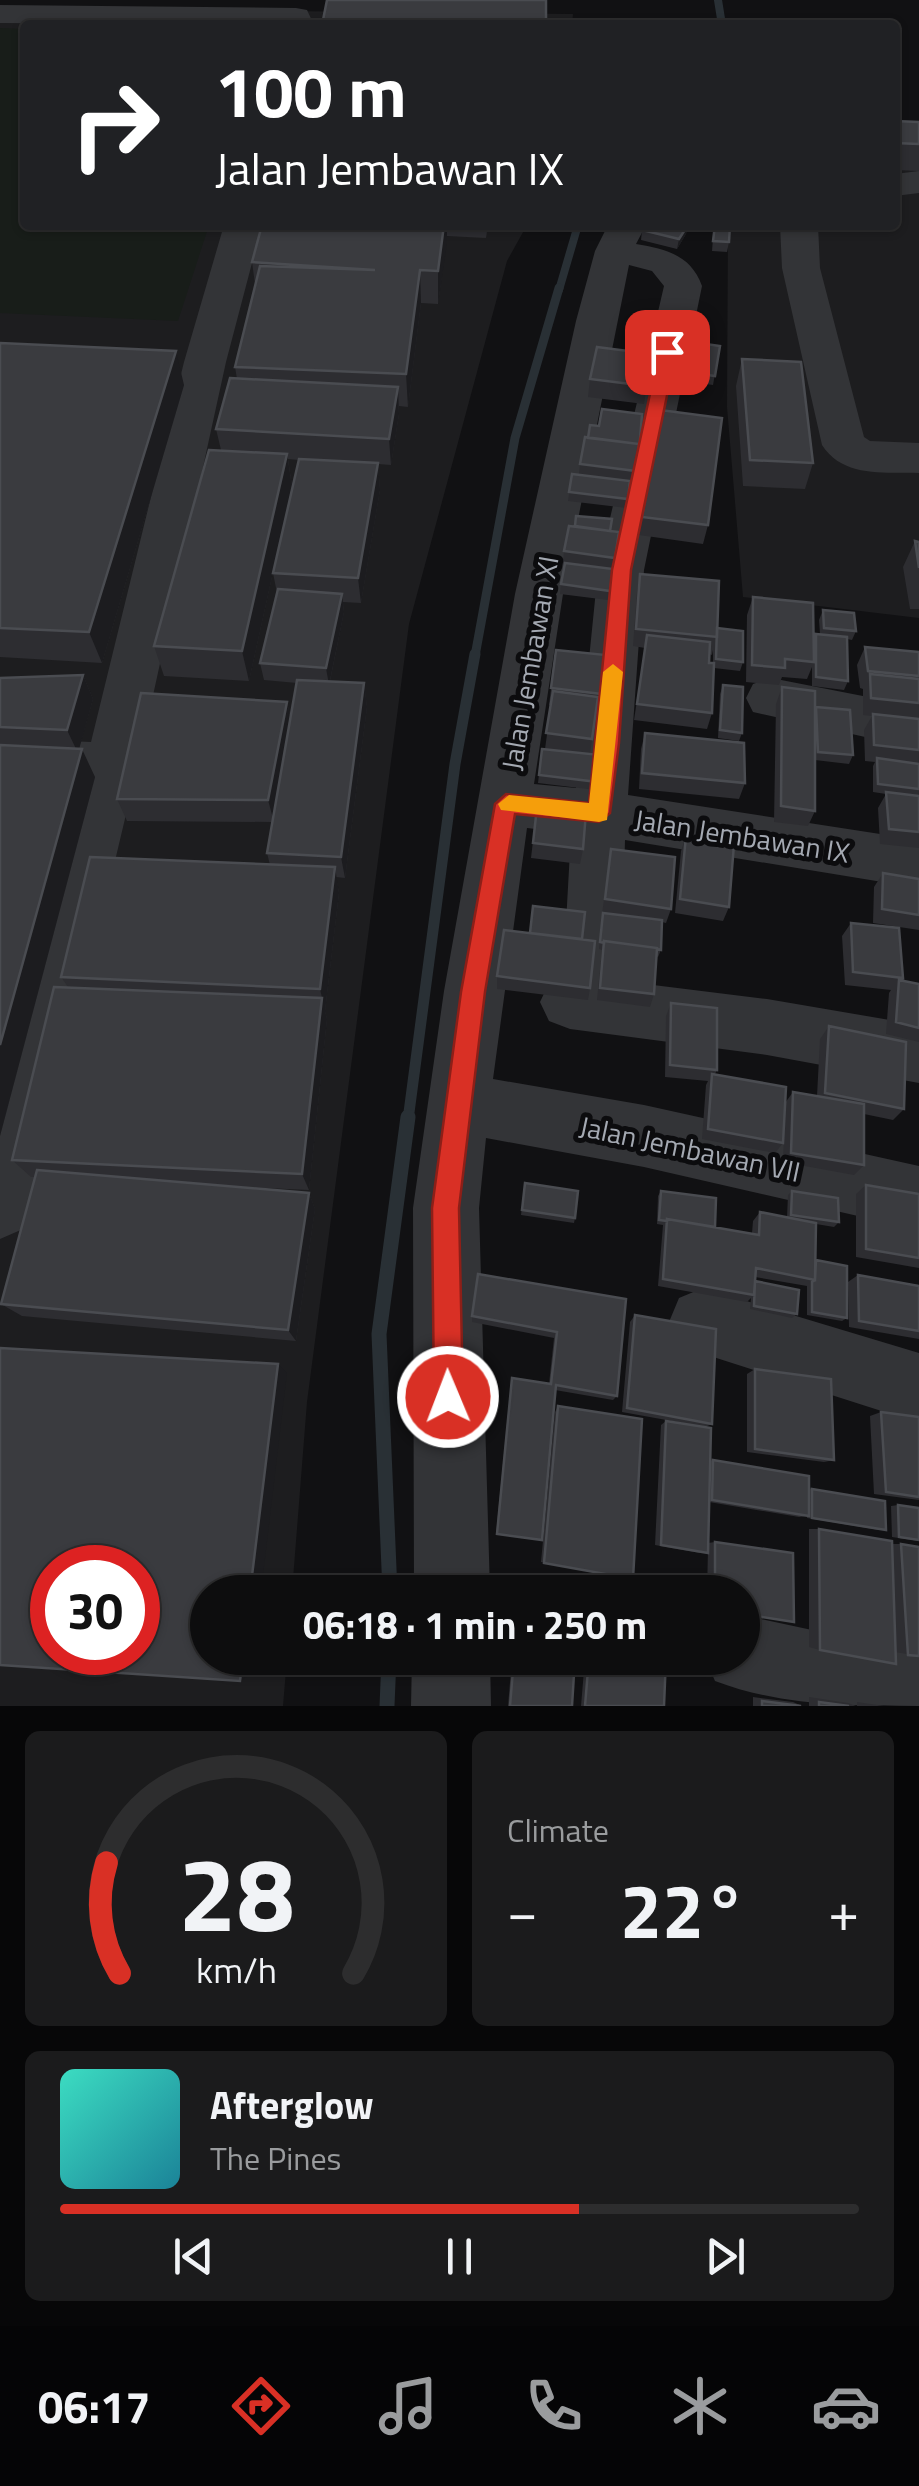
<!DOCTYPE html>
<meta charset="utf-8">
<style>
:root{--surface:#0d0d0e;--page:#1b1b1c;--text:#f1f3f6;--muted:#9a9c9e;--line:#2d2d2e;--accent:#d93025}
body{margin:0;font-family:"Titillium Web",sans-serif;background:var(--page);color:var(--text);height:100vh;display:flex;flex-direction:column;font-size:38px;white-space:nowrap}
*{box-sizing:border-box;margin:0}
p{font-size:32px;color:var(--muted)}
.icon{flex:none;width:55px;height:55px;fill:none;stroke:currentColor;stroke-width:2;stroke-linecap:round;stroke-linejoin:round}
.map{position:relative;height:1706px;overflow:hidden}
.panel{display:flex;flex-direction:column;gap:25px;padding:25px;background:#070708;flex:1}
.panel>*{flex:none}
.banner{position:absolute;left:20px;top:20px;width:880px;height:210px;border-radius:10px;box-shadow:0 2px 8px #0004,0 0 0 2px var(--line);background:#202124;color:#fff;overflow:hidden}
.speed{position:absolute;left:30px;top:1545px;display:flex;gap:20px;font-size:50px;font-weight:700;text-align:center}
.speed>*{display:grid;place-content:center;width:130px;height:130px;border-radius:50%;background:var(--surface);box-shadow:0 2px 8px #0004,0 0 0 2px var(--line);line-height:1}
.speed .limit{border:15px solid #d22;background:#fff;color:#111}
.pin{position:absolute;display:grid;place-items:center;width:85px;height:85px;color:#fff;margin:-42px;border-radius:20px;box-shadow:0 5px 15px #0006}
.me{position:absolute;width:110px;margin:-55px;rotate:359deg;stroke-linejoin:round;filter:drop-shadow(0 0 8px #0008)}
.turn{display:flex;align-items:center;gap:35px;height:210px;padding:0 30px;font-size:45px}
.turn .icon{width:130px;height:130px;stroke-width:2.5}
.turn b{display:block;font-size:70px;line-height:85px}
.big{font-size:75px;font-weight:700;line-height:1.1}
.panel .card{flex:1;display:flex;flex-direction:column;justify-content:center;gap:15px;min-width:0;padding:0 35px;border-radius:15px;background:var(--page)}
.panel .dial{align-items:center;gap:0}
.dial svg{height:260px;overflow:visible;fill:none;stroke:var(--line);stroke-width:7;stroke-linecap:round;text-anchor:middle}
.dial text{fill:var(--text);stroke:none}
.song{display:flex;align-items:center;gap:30px}
.cover{width:120px;height:120px;border-radius:15px;background:linear-gradient(135deg,hsl(170 70% 55%),hsl(190 70% 35%))}
.played{height:10px;border-radius:5px;background:linear-gradient(90deg,var(--accent) 65%,var(--line) 65%)}
.keys{display:flex;justify-content:space-around;direction:ltr}
.heat{display:flex;justify-content:space-between;align-items:center;font-size:55px;direction:ltr}
.panel .tiles{flex:1;display:grid;gap:25px;grid-template-columns:1fr 1fr}
.card:last-child{grid-column:span 2}
.trip{position:absolute;left:190px;top:1575px;width:570px;height:100px;border-radius:50px;background:var(--surface);box-shadow:0 2px 8px #0004,0 0 0 2px var(--line);font-weight:700;line-height:100px;text-align:center}
.dock{display:flex;height:160px;justify-content:space-around;align-items:center;background:#050506;color:var(--muted)}
.dock .icon{width:70px;height:70px}
.dock .current{color:var(--accent)}
.dock b{font-size:45px;color:var(--text)}
.map>svg:first-child{display:block}
.built{fill:#1d1d1f;fill-rule:evenodd}
.green{fill:#181d19}
.lines{fill:none;stroke-linecap:round;stroke-linejoin:round}
.stream-far3{stroke:#293035;stroke-width:8}
.stream-far2{stroke:#293035;stroke-width:9}
.stream-far1{stroke:#293035;stroke-width:11}
.stream{stroke:#293035;stroke-width:15}
.minor{fill:#333437;fill-rule:evenodd}
.wall{fill:#2d2d31;fill-rule:evenodd}
.shaded-wall{fill:#1c1c1f}
.building{fill:#3a3b3f;stroke:#4a4c51;stroke-width:2.5;fill-rule:evenodd}
.route{fill:#d93025;stroke:#8d1f18;stroke-width:2.5}
.slow{fill:#f59e0b}
.labels{text-anchor:middle;stroke-width:10;stroke-linejoin:round;paint-order:stroke}
.street-label{font-size:28px;fill:#a4a9b2;stroke:#0c0c0e}
</style>
<div class="map">
<svg width="919" height="1706" viewBox="0 0 919 1706">
<rect width="100%" height="100%" fill="#111113"/>
<path class="built" d="M0 8 573 14 572 25H25V225H527L507 261 409 624 307 1402 292 1592H208V1658H287L283 1706H0ZM52 1568H138V1652H52Z
M895 136H919V618L743 597 727 407 728 225H895Z"/>
<path class="green" d="M0 28 25 29V225H209L178 321 0 313Z"/>
<g class="lines">
<path class="stream-far3" d="M718 0 722 25
M559 290 578 225"/>
<path class="stream-far2" d="M475 656 515 438 559 288"/>
<path class="stream-far1" d="M408 1120 455 764 475 654"/>
<path class="stream" d="M390 1592 379 1334 408 1117
M387 1706 389 1658"/>
<path class="minor" d="M0 5 296 8 307 10 314 25 0 23Z
M919 171V193L895 196V174Z
M224 225H262L226 362 138 764 33 1206 23 1229 0 1239V1084L80 784 0 780V738L91 742 184 362Z
M608 225H646L636 244C666 249 691 255 702 286L644 570 628 795 919 840V888L625 840 621 981 767 999 919 1025V1083L767 1055 570 1029 549 1021 540 1002 549 983 563 977 571 833 527 828 493 1079 644 1105 919 1166V1230L644 1167 486 1138 479 1208 490 1592H414L413 1208 444 991 515 594 576 321 595 251ZM629 265 652 271 664 286 598 570 576 788 534 784 563 594Z
M780 225H818L820 268 864 437 870 441 919 443V473C885 472 843 478 822 445L782 268Z
M771 678 919 707V749L753 712 746 698 753 684Z
M703 1288 919 1353V1423L679 1346 669 1322 679 1298Z
M742 1615 919 1653V1706C848 1706 781 1706 715 1681L705 1658H742Z
M412 1658H490L491 1706H411Z"/>
</g>
<path class="wall" d="M895 121 919 122V171L895 170Z
M262 225H488L486 238 447 236 438 304 421 303 408 407 399 406V414L391 465 378 464 380 490 361 603 343 602 344 612 330 681 364 683 367 707 345 878 336 877 339 893 325 1011 327 1019 309 1190 221 1186 309 1193 315 1209 296 1341 22 1316 1 1304 35 1177H31L12 1160 68 987 61 977 270 865 267 853 273 822 127 821 117 799 287 702 291 719 297 683 264 680 260 663 277 593 273 573 299 460 288 459 292 486 249 681 164 676 154 646 221 450 216 429 237 379 235 367 255 284 252 262Z
M688 225 686 234 677 249 641 240 642 230Z
M714 225 729 242 727 252 712 251Z
M671 339 720 346 713 385 663 378Z
M0 343 184 385 102 663 0 657Z
M652 354 644 404 588 397 590 379Z
M742 359 813 463 805 489 743 486 736 386Z
M660 410 708 525 703 544 639 535Z
M639 452 633 489H629L627 508 568 501 572 474 579 475 580 464Z
M610 531 619 532 608 600 560 594 564 551Z
M915 541 919 542V609H910L903 567Z
M640 574 717 628 743 662 740 671 714 668 712 713 707 729 634 720 645 648 633 646 637 592ZM713 650V663H709V654L712 655Z
M753 597 813 639 816 634H820L819 620 823 610 856 631 852 640 847 639 848 681 844 690 812 686V667L807 679 782 677 779 685 746 682 747 615Z
M865 647 919 652V848L880 844 878 808 886 794 873 792V766L875 762 865 761 864 730 872 716 863 715V689L860 688 857 665Z
M556 650 602 694 599 710H596L590 754 600 755 596 790 538 783 542 749H545L551 705H549Z
M83 675 93 699 79 748 95 777 0 1136V678Z
M723 685 742 733 739 741 718 738 720 694Z
M782 687 815 709 853 755 849 764 815 760V811L808 826 774 822 776 704Z
M645 733 745 783 739 799 639 789 641 749Z
M537 807 583 849 580 864 531 858Z
M686 836 729 907 723 921 675 913 681 851Z
M611 849 671 909 666 923 662 922 661 950 658 957 656 956 654 994 650 1007 597 1000 602 950 599 949 602 914Z
M883 873 919 879V930L873 923 874 887Z
M851 923 903 978 901 980 919 984V1042L886 1034 889 993 891 990 845 985 842 936Z
M582 939 590 988 588 1000 497 989V976Z
M671 1003 717 1070 715 1074 785 1103 793 1092 817 1096 820 1039 829 1026 904 1109 893 1120 864 1114V1165L854 1175 783 1162 785 1106 783 1143 775 1153 702 1139 706 1085 708 1081 665 1077 666 1016Z
M525 1183 575 1218 574 1223 521 1215Z
M866 1185 919 1194V1268L856 1257V1194Z
M661 1191 715 1227 752 1233 753 1221 760 1212 787 1217 788 1195 792 1191 839 1222 834 1227 816 1224V1260L847 1318 842 1321 807 1315V1286L755 1277V1282L797 1314 792 1318 750 1309 751 1298 747 1302 658 1286 663 1225 657 1224 658 1196Z
M858 1275 919 1286V1339L849 1327 848 1282Z
M626 1299 617 1396 613 1400 555 1390 540 1540 496 1534 511 1383 512 1378 549 1384 554 1338 472 1322V1316Z
M635 1315 712 1424 705 1427 622 1412 630 1322Z
M755 1369 834 1460 824 1462 747 1452V1374Z
M558 1406 633 1579 541 1562 555 1412Z
M881 1412 919 1417V1500L874 1494 870 1416Z
M666 1421 710 1461 713 1460 812 1489 886 1530H879L807 1518V1516L799 1517 709 1502 708 1543 715 1542 742 1592H707L708 1549V1553H700L655 1545 661 1425Z
M898 1505 919 1508V1541L892 1537 891 1506Z
M809 1529H819L892 1544H901L919 1656 895 1652 820 1650 809 1647Z
M512 1658H575L572 1706H508Z
M585 1658H666L664 1706H581Z
M753 1697 793 1702 802 1706H753Z
M809 1697 848 1703 856 1706H809Z
M857 1702 884 1706H857Z"/>
<path class="shaded-wall" d="M444 225H447V243L438 304V271Z
M688 225 686 234 677 249 679 239Z
M420 270 421 303 408 407 406 374Z
M176 351 184 385 102 663 89 632Z
M398 387 399 414 391 465 389 439Z
M287 454 292 486 249 681 242 651Z
M378 463 380 490 361 603 358 578Z
M342 594 344 612 329 685 326 668Z
M83 675 93 699 78 753 67 730Z
M364 683 367 707 345 878 341 857Z
M287 702 292 725 274 822 268 800Z
M82 749 95 777 0 1136V1045Z
M335 867 339 893 325 1011 320 989Z
M322 998 327 1019 309 1190 302 1174Z
M309 1193 315 1209 296 1341 288 1330Z
M278 1364 287 1373 261 1592H250Z
M243 1658H253L251 1674 240 1681Z"/>
<path class="building" d="M327 0H546V25H322Z
M895 121 919 122V144L895 143Z
M262 225H444L438 271 420 270 406 374 235 367 260 266 375 270 252 262Z
M646 225H688L679 239 642 230Z
M715 225H730L729 242 713 241Z
M671 339 720 346 715 376 664 369Z
M0 343 176 351 89 632 0 628Z
M597 347 652 354 647 386 590 379Z
M742 359 801 362 813 463 750 460Z
M230 378 398 387 389 439 216 429Z
M602 409 642 414 639 452V444L588 438 590 425 599 426Z
M660 410 722 418 708 525 642 517Z
M585 437 639 444 636 471 580 464Z
M209 450 287 454 242 651 154 646Z
M299 459 378 463 358 578 273 573Z
M572 474 630 481 628 499 569 492Z
M576 516 612 519 610 531 575 526Z
M569 526 619 532 615 558 564 551Z
M915 541 919 542V568Z
M565 563 613 569 610 591 561 584Z
M640 574 719 581 717 637 636 629Z
M278 589 342 594 326 668 260 663Z
M753 597 813 603 814 662 785 659V668L752 665Z
M823 610 854 613 856 631 824 628Z
M717 628 743 631V662L716 659Z
M816 634 847 637 848 681 816 677Z
M647 635 710 642 709 663H714L712 713 637 704Z
M865 647 919 652V676L868 671Z
M556 650 606 655 602 694 551 688Z
M870 674 919 679V703L871 698Z
M83 675 67 730 0 727V678Z
M297 680 364 683 341 857 267 853Z
M723 685 743 687 742 733 720 730Z
M782 687 815 691V811L781 806Z
M553 691 598 697 592 739 546 733Z
M141 693 287 702 268 800 117 799Z
M816 707 850 710 853 755 818 752Z
M873 714 919 719V750L874 745Z
M645 733 744 743 745 783 642 773Z
M0 745 82 749 0 1045Z
M542 749 600 755 598 782 539 775Z
M877 758 919 764V789L878 784Z
M886 792 919 796V832L889 829Z
M537 807 586 812 583 849 533 843Z
M686 836 734 844 729 907 680 899Z
M611 849 675 857 671 909 605 899Z
M90 857 335 867 320 989 61 977Z
M883 873 919 879V915L882 909Z
M533 906 585 912 582 939 530 933Z
M603 913 662 920 661 950 657 949V948L604 941V943L600 942Z
M851 923 899 928 903 978 853 972Z
M504 930 595 941 590 988 497 976Z
M604 941 657 948 654 994 600 988Z
M899 980 919 984V1028L896 1022Z
M54 987 322 998 302 1174 12 1160Z
M671 1003 717 1008V1070L670 1065Z
M829 1026 906 1042 904 1109 825 1093Z
M712 1074 786 1087 783 1143 708 1129Z
M793 1092 864 1104V1165L791 1153Z
M37 1170 309 1193 288 1330 1 1304Z
M525 1183 578 1191 575 1218 522 1210Z
M866 1185 919 1194V1258L866 1249Z
M661 1191 716 1198 715 1227 667 1219V1221L659 1220Z
M792 1191 838 1198 839 1222 791 1215Z
M760 1212 816 1223 815 1280 756 1268 754 1295 663 1279 667 1219 759 1235Z
M816 1260 847 1266V1318L812 1312V1282L815 1280Z
M478 1274 626 1299 617 1396 556 1385 542 1540 497 1534 512 1378 551 1384 557 1332 472 1316Z
M858 1275 919 1286V1331L859 1321Z
M755 1281 799 1290 797 1314 754 1306Z
M635 1315 716 1329 712 1424 627 1408Z
M0 1348 278 1364 250 1592H208V1658H243L240 1681 0 1665ZM52 1568H138V1652H52Z
M755 1369 831 1379 834 1460 755 1449Z
M558 1406 642 1419 633 1579 544 1563Z
M881 1412 919 1417V1497L886 1492Z
M666 1421 711 1428 708 1553 661 1545Z
M713 1460 809 1476V1516L712 1500Z
M812 1489 885 1501 886 1530 812 1518Z
M898 1505 919 1508V1540L899 1537Z
M819 1529 892 1541 896 1664 820 1650Z
M715 1542 793 1553 794 1622 742 1614V1592H715Z
M901 1544 919 1547V1656L908 1655Z
M514 1658H575L572 1706H510Z
M589 1658H666L664 1706H585Z
M762 1701 801 1706H762Z
M819 1702 849 1706H819Z"/>
<path class="route" d="M667 347 676 352 631 570 619 743 610 813 599 822 515 814 485 992 459 1208 463 1397 459 1408 448 1412 438 1408 434 1397 432 1208 461 992 495 804 506 794 589 803 612 570 659 352Z"/>
<path class="slow" d="M613 664 623 672 607 820 599 822 501 810 498 804 509 795 589 803 603 672Z"/>
<g class="labels">
<g class="street-label">
<text transform="translate(530 663) rotate(-80)" y="10">Jalan Jembawan XI</text>
<text transform="translate(742 836) rotate(9)" y="10">Jalan Jembawan IX</text>
<text transform="translate(690 1149) rotate(12)" y="10">Jalan Jembawan VII</text>
</g>
</g>
</svg>
<div class="speed"><div class="limit">30</div></div>
<div class="pin" style="left:667px;top:352px;background:#d93025"><svg class="icon" aria-label="arrive" viewBox="0 0 24 24"><path d="M6 21V4h12l-3 4 3 4H6"/></svg></div>
<svg class="me" style="left:448px;top:1397px" viewBox="-20 -20 40 40"><circle r="17" fill="#d93025" stroke="#fff" stroke-width="3"/><path d="M0-11L8 9 0 5-8 9z" fill="#fff"/></svg>
<div class="trip">06:18 · 1 min · 250 m</div>
<div class="banner">
<div class="turn"><svg class="icon" aria-label="right" viewBox="0 0 24 24"><path d="M7 20v-9h11M14 6l5 5-5 5"/></svg><div><b>100 m</b>Jalan Jembawan IX</div></div>
</div>
</div>
<section class="panel">
<div class="tiles">
<div class="card dial"><svg viewBox="0 0 100 80">
<path d="M14 69A42 42 0 1 1 86 69"/>
<path d="M14 69A42 42 0 0 1 10 35" stroke="#d93025"/>
<text x="50" y="56" font-size="32" font-weight="700">28</text>
<text x="50" y="72" font-size="11">km/h</text>
</svg></div>
<div class="card"><p>Climate</p>
<div class="heat"><a>−</a><b class="big">22°</b><a>+</a></div>
</div>
<div class="card">
<div class="song"><i class="cover"></i><div><b>Afterglow</b><p>The Pines</p></div></div>
<div class="played"></div>
<div class="keys"><svg class="icon" aria-label="previous" viewBox="0 0 24 24"><path d="M18 5L8 12l10 7zM5 5v14"/></svg><svg class="icon" aria-label="pause" viewBox="0 0 24 24"><path d="M8 5v14M16 5v14"/></svg><svg class="icon" aria-label="next" viewBox="0 0 24 24"><path d="M6 5l10 7-10 7zM19 5v14"/></svg></div>
</div>
</div>
</section>
<nav class="dock">
<b>06:17</b>
<svg class="icon current" aria-label="directions" viewBox="0 0 24 24"><path d="M12 3l9 9-9 9-9-9zM9 14v-3h6M13 9l2 2-2 2"/></svg>
<svg class="icon" aria-label="music" viewBox="0 0 24 24"><path d="M9 18V5l10-2v13"/><circle cx="6" cy="18" r="3"/><circle cx="16" cy="16" r="3"/></svg>
<svg class="icon" aria-label="phone" viewBox="0 0 24 24"><path d="M5 4h4l2 5-3 2q2 4 5 5l2-3 5 2v4C11 20 4 13 5 4z"/></svg>
<svg class="icon" aria-label="climate" viewBox="0 0 24 24"><path d="M12 3v18M4 7l16 10M4 17L20 7"/></svg>
<svg class="icon" aria-label="car" viewBox="0 0 24 24"><path d="M5 17H2v-5l4-1 3-4h7l3 4 3 1v5h-3M9 17h6M6 11h13"/><circle cx="7" cy="17" r="2"/><circle cx="17" cy="17" r="2"/></svg>
</nav>
